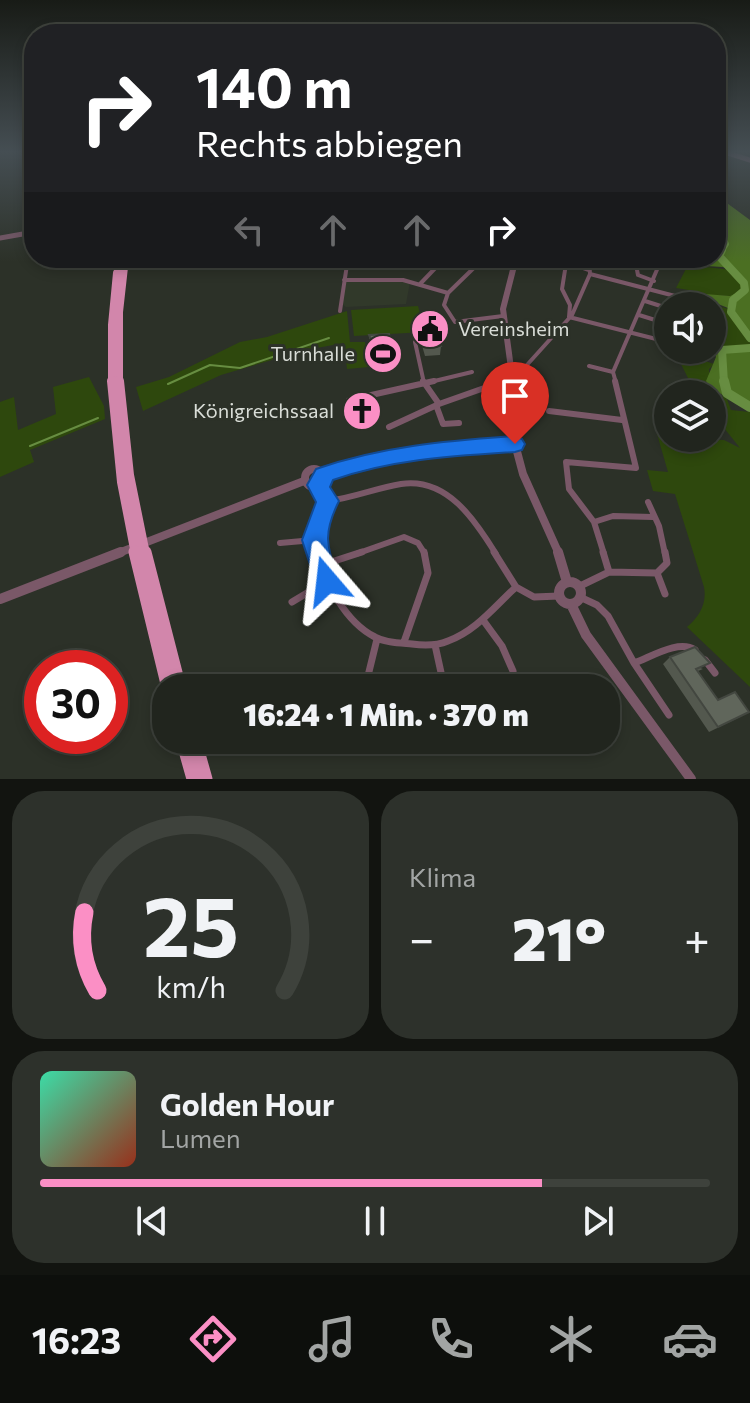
<!DOCTYPE html>
<html lang="de">
<meta charset="utf-8">
<style>
:root{--surface:#21251e;--page:#2d312b;--text:#f1f3f6;--muted:#a2a5a4;--line:#3e423c;--accent:#fb8fc5}
body{margin:0;font-family:Commissioner,sans-serif;background:var(--page);color:var(--text);height:100vh;display:flex;flex-direction:column;font-size:30px;white-space:nowrap}
*{box-sizing:border-box;margin:0}
p{font-size:26px;color:var(--muted)}
.icon{flex:none;width:44px;height:44px;fill:none;stroke:currentColor;stroke-width:2;stroke-linecap:round;stroke-linejoin:round}
.map{position:relative;height:779px;overflow:hidden}
.sheet{display:flex;flex-direction:column;gap:12px;padding:12px;background:#121410;flex:1}
.sheet>*{flex:none}
.hud{position:absolute;left:24px;top:24px;width:702px;height:244px;border-radius:32px;box-shadow:0 4px 12px #0003,0 0 0 2px var(--line);background:#202124;color:#fff;overflow:hidden}
.fabs{position:absolute;left:654px;top:292px;display:grid;gap:16px}
.fabs a{display:grid;place-items:center;width:72px;height:72px;border-radius:50%;background:var(--surface);box-shadow:0 4px 12px #0003,0 0 0 2px var(--line);font-size:40px}
.speed{position:absolute;left:24px;top:650px;display:flex;gap:16px;font-size:40px;font-weight:700;text-align:center}
.speed>*{display:grid;place-content:center;width:104px;height:104px;border-radius:50%;background:var(--surface);box-shadow:0 4px 12px #0003,0 0 0 2px var(--line);line-height:1}
.speed .limit{border:12px solid #d22;background:#fff;color:#111}
.pin{position:absolute;display:grid;place-items:center;width:68px;height:68px;color:#fff;margin:-82px -34px;border-radius:50% 50% 50% 0;rotate:-45deg;box-shadow:0 0 8px #0007}
.pin .icon{rotate:45deg}
.me{position:absolute;width:88px;margin:-44px;rotate:343deg;stroke-linejoin:round;filter:drop-shadow(0 0 6px #0008)}
.turn{display:flex;align-items:center;gap:28px;height:168px;padding:0 40px;font-size:36px}
.turn .icon{width:104px;height:104px;stroke-width:2.5}
.turn b{display:block;font-size:56px;line-height:68px}
.lanes{display:flex;align-items:center;height:76px;padding:0 40px;background:#0003;justify-content:center;gap:40px;direction:ltr}
.lanes .off{opacity:.35}
.big{font-size:60px;font-weight:800;line-height:1.1}
.sheet .card{flex:1;display:flex;flex-direction:column;justify-content:center;gap:12px;min-width:0;padding:0 28px;border-radius:32px;background:var(--page)}
.sheet .dial{align-items:center;gap:0}
.dial svg{height:208px;overflow:visible;fill:none;stroke:var(--line);stroke-width:7;stroke-linecap:round;text-anchor:middle}
.dial text{fill:var(--text);stroke:none}
.song{display:flex;align-items:center;gap:24px}
.cover{width:96px;height:96px;border-radius:12px;background:linear-gradient(135deg,hsl(160 70% 55%),hsl(10 70% 35%))}
.played{height:8px;border-radius:4px;background:linear-gradient(90deg,var(--accent) 75%,var(--line) 75%)}
.keys{display:flex;justify-content:space-around;direction:ltr}
.heat{display:flex;justify-content:space-between;align-items:center;font-size:44px;direction:ltr}
.sheet .tiles{flex:1;display:grid;gap:12px;grid-template-columns:1fr 1fr}
.card:last-child{grid-column:span 2}
.trip{position:absolute;left:152px;top:674px;width:468px;height:80px;border-radius:32px;background:var(--surface);box-shadow:0 4px 12px #0003,0 0 0 2px var(--line);font-weight:800;line-height:80px;text-align:center}
.menu{display:flex;height:128px;justify-content:space-around;align-items:center;background:#0d0f0c;color:var(--muted)}
.menu .icon{width:56px;height:56px}
.menu .current{color:var(--accent)}
.menu b{font-size:36px;color:var(--text)}
.map>svg:first-child{display:block}
.built{fill:#31392a}
.green{fill:#2e480d}
.forest{fill:#4b6f22}
.lines{fill:none;stroke-linecap:round;stroke-linejoin:round}
.stream{stroke:#678d41;stroke-width:2}
.river-far2{stroke:#678d41;stroke-width:6}
.river-far1{stroke:#678d41;stroke-width:8}
.river{stroke:#678d41;stroke-width:10}
.minor-far2{stroke:#7a5868;stroke-width:4}
.minor-far1{stroke:#7a5868;stroke-width:6}
.minor{stroke:#7a5868;stroke-width:7}
.tertiary-far3{stroke:#7a5868;stroke-width:5}
.tertiary-far2{stroke:#7a5868;stroke-width:6}
.tertiary-far1{stroke:#7a5868;stroke-width:8}
.tertiary{stroke:#7a5868;stroke-width:10}
.secondary{stroke:#a46e88;stroke-width:5}
.trunk-far2{stroke:#d286ab;stroke-width:8}
.trunk-far1{stroke:#d286ab;stroke-width:10}
.trunk{stroke:#d286ab;stroke-width:13}
.wall{fill:#53584e}
.shaded-wall{fill:#434740}
.building{fill:#60665b;stroke:#434740;stroke-width:2}
.route{fill:#1a73e8;stroke:#114b97;stroke-width:2}
.labels{text-anchor:middle;stroke-width:6;stroke-linejoin:round;paint-order:stroke}
.poi-label{font-size:20px;fill:#d9ddd7;stroke:#2c3128;text-anchor:end}
</style>
<div class="map">
<svg width="750" height="779" viewBox="0 0 750 779">
<rect width="100%" height="100%" fill="#2c3128"/>
<path class="built" d="M346 282H410L406 304 346 307 342 304Z"/>
<path class="green" d="M688 265 732 270 742 282 741 291 731 296 703 295 701 292 676 288Z
M695 300 733 310 735 319 750 334V346H712V306H694Z
M418 306 425 332 354 336 351 310Z
M347 311 350 342H365L369 367 347 369 344 343 306 350 221 375 143 411 136 387 169 377 240 342 267 337Z
M681 353 714 364 709 369 710 388 727 399 731 410 750 412V687L687 627C700 616 707 603 704 587L675 494 653 491 647 470 668 472 657 434 668 435V438L724 440 740 448 712 413V394H703L698 382 689 380 680 362Z
M89 377 104 406 105 419 30 450 34 462 0 477V402L14 397 18 430 56 414 53 387Z"/>
<path class="forest" d="M716 195 750 220V334L735 319 733 310 703 298 705 294 730 296 741 291 739 276 723 267 688 265 685 258H716L724 244 716 227Z
M712 346H750V410L710 388 706 381 716 357Z"/>
<g class="lines">
<path class="stream" d="M168 384 210 365 240 368 329 338
M30 446 98 418"/>
<path class="river-far2" d="M716 224 726 244 721 252"/>
<path class="river-far1" d="M722 250 719 256 744 283 745 290 733 300 731 312 750 338
M724 383 722 350 750 348"/>
<path class="river" d="M724 381 727 393 750 407"/>
<path class="minor-far2" d="M484 258 448 293 444 305 455 322 503 316
M555 258 589 270
M566 264 562 289 570 305 569 317 668 342
M637 270 638 275 654 281
M590 274 675 296
M344 280H403L448 293
M420 284 445 258
M645 301 667 308
M340 311 348 258
M639 315 668 324
M415 342 424 383
M589 366 613 372
M426 383 472 372
M499 383 517 376 572 315 590 274 589 258
M616 383 613 372 662 258"/>
<path class="minor-far1" d="M423 381 439 404
M615 381 636 468 566 462 569 489 594 522 613 516 653 517
M349 400 434 381
M436 405 443 424 459 423
M549 411 622 420
M389 427 439 404 504 381
M328 501C353 498 376 488 401 484 447 477 475 520 496 554
M648 502 659 526 665 554
M594 522 604 554
M280 543 314 540
M317 554 314 531 328 501 317 485
M356 554 404 537 418 543 425 554"/>
<path class="minor" d="M316 552C326 583 345 622 375 637 386 643 400 643 412 644 425 646 436 646 448 641 476 631 495 606 516 587L534 597 559 596
M494 552 516 587
M665 552 667 563 657 573 665 594
M322 565 362 552
M609 572 657 573
M578 587 609 572 603 552
M582 598 597 605 608 616 634 663 669 715
M292 602 327 581
M483 620 502 646 513 671
M404 642 428 573 424 552
M435 645 442 677
M705 660 715 673
M634 663C651 657 679 639 695 650
M321 683 365 685
M365 688 377 639
M374 740 375 744"/>
<path class="tertiary-far3" d="M0 238 34 232"/>
<path class="tertiary-far2" d="M513 383 503 309 516 258"/>
<path class="tertiary-far1" d="M513 381 515 444 523 474 559 554
M305 478a9 9 0 1 1 18 0a9 9 0 1 1-18 0Z
M323 475 418 452 515 444
M116 554 304 481"/>
<path class="tertiary" d="M558 552 567 582
M559 593a11 11 0 1 1 22 0a11 11 0 1 1-22 0Z
M0 599 121 552
M571 604 586 635 691 779"/>
<path class="secondary" d="M728 153 750 160"/>
<path class="trunk-far2" d="M112 383V325L117 273
M119 383V312L125 258"/>
<path class="trunk-far1" d="M112 381 122 482 136 554
M119 381 129 475 145 554"/>
<path class="trunk" d="M135 552 168 688
M145 552 180 688
M182 740 193 779
M195 740 206 779"/>
</g>
<path class="wall" d="M540 258H553L554 261 552 267 540 264Z
M422 334 441 346 440 355 425 356 421 342Z
M369 335 393 350 392 359 376 360 370 344Z
M353 397 371 409V417L359 420 354 405Z
M670 657 703 669 698 671 718 700 740 717 709 732 663 664Z"/>
<path class="shaded-wall" d="M371 409V417L359 420V412Z"/>
<path class="building" d="M437 333 441 346 425 347 422 334Z
M389 334 393 350 376 351 369 335Z
M365 394 371 409 359 412 353 397Z
M695 647 710 663 696 669 718 700 735 692 749 712 718 727 670 657Z"/>
<linearGradient id="sky" x2="0" y2="1"><stop stop-color="#181b16"/><stop offset="0.58" stop-color="#454e53"/><stop offset="1" stop-color="#454e53" stop-opacity="0"/></linearGradient>
<rect width="750" height="262" fill="url(#sky)"/>
<path class="route" d="M515 436 522 439 525 444 522 450 515 452C453 456 392 459 333 480L330 487 339 501C322 535 327 546 339 581L335 589 327 593 318 589 302 540 316 502 307 485 316 469C382 446 446 441 515 436Z"/>
<defs>
<symbol id="civic-disc" viewBox="-11 -11 22 22"><circle r="9.5" fill="#fb8fc5" stroke="#2c3128"/><path d="M-.6-6.5H3V-4.5H.6V-3L4-1V1h2V6H-6V1h2V-1L-.6-3ZM-1.2 2.5V6h2.4V2.5Z" fill="#111"/></symbol>
<symbol id="stadium-disc" viewBox="-11 -11 22 22"><circle r="9.5" fill="#fb8fc5" stroke="#2c3128"/><path d="M0-5a6.5 5 0 1 0 0 10a6.5 5 0 1 0 0-10ZM-3.5-1.8h7v3.6h-7Z" fill="#111"/></symbol>
<symbol id="church-disc" viewBox="-11 -11 22 22"><circle r="9.5" fill="#fb8fc5" stroke="#2c3128"/><path d="M-1.2-6h2.4v3.5h3.3v2.4h-3.3V6h-2.4V-.1h-3.3v-2.4h3.3Z" fill="#111"/></symbol>
</defs>
<g fill-rule="evenodd">
<use href="#civic-disc" x="408" y="307" width="44" height="44"/>
<use href="#stadium-disc" x="361" y="332" width="44" height="44"/>
<use href="#church-disc" x="340" y="389" width="44" height="44"/>
</g>
<g class="labels">
<g class="poi-label">
<text x="458" y="336" text-anchor="start">Vereinsheim</text>
<text x="355" y="361">Turnhalle</text>
<text x="334" y="418">Königreichssaal</text>
</g>
</g>
</svg>
<div class="fabs">
<a><svg class="icon" aria-label="sound" viewBox="0 0 24 24"><path d="M4 9h4l5-4v14l-5-4H4zM17 9q2 3 0 6"/></svg></a>
<a><svg class="icon" aria-label="layers" viewBox="0 0 24 24"><path d="M12 4l9 5-9 5-9-5zM3 14l9 5 9-5"/></svg></a>
</div>
<div class="speed"><div class="limit">30</div></div>
<div class="pin" style="left:515px;top:444px;background:#d93025"><svg class="icon" aria-label="arrive" viewBox="0 0 24 24"><path d="M6 21V4h12l-3 4 3 4H6"/></svg></div>
<svg class="me" style="left:327px;top:581px" viewBox="-20 -20 40 40"><path d="M0-17L14 15 0 8-14 15z" fill="#1a73e8" stroke="#fff" stroke-width="4"/></svg>
<div class="trip">16:24 · 1 Min. · 370 m</div>
<div class="hud">
<div class="turn"><svg class="icon" aria-label="right" viewBox="0 0 24 24"><path d="M7 20v-9h11M14 6l5 5-5 5"/></svg><div><b>140 m</b>Rechts abbiegen</div></div>
<div class="lanes"><svg class="icon off" aria-label="left" viewBox="0 0 24 24"><path d="M17 20v-9H6M10 6l-5 5 5 5"/></svg><svg class="icon off" aria-label="ahead" viewBox="0 0 24 24"><path d="M12 20V5M6 11l6-6 6 6"/></svg><svg class="icon off" aria-label="ahead" viewBox="0 0 24 24"><path d="M12 20V5M6 11l6-6 6 6"/></svg><svg class="icon" aria-label="right" viewBox="0 0 24 24"><path d="M7 20v-9h11M14 6l5 5-5 5"/></svg></div>
</div>
</div>
<section class="sheet">
<div class="tiles">
<div class="card dial"><svg viewBox="0 0 100 80">
<path d="M14 69A42 42 0 1 1 86 69"/>
<path d="M14 69A42 42 0 0 1 9 39" stroke="#fb8fc5"/>
<text x="50" y="56" font-size="32" font-weight="700">25</text>
<text x="50" y="72" font-size="11">km/h</text>
</svg></div>
<div class="card"><p>Klima</p>
<div class="heat"><a>−</a><b class="big">21°</b><a>+</a></div>
</div>
<div class="card">
<div class="song"><i class="cover"></i><div><b>Golden Hour</b><p>Lumen</p></div></div>
<div class="played"></div>
<div class="keys"><svg class="icon" aria-label="previous" viewBox="0 0 24 24"><path d="M18 5L8 12l10 7zM5 5v14"/></svg><svg class="icon" aria-label="pause" viewBox="0 0 24 24"><path d="M8 5v14M16 5v14"/></svg><svg class="icon" aria-label="next" viewBox="0 0 24 24"><path d="M6 5l10 7-10 7zM19 5v14"/></svg></div>
</div>
</div>
</section>
<nav class="menu">
<b>16:23</b>
<svg class="icon current" aria-label="directions" viewBox="0 0 24 24"><path d="M12 3l9 9-9 9-9-9zM9 14v-3h6M13 9l2 2-2 2"/></svg>
<svg class="icon" aria-label="music" viewBox="0 0 24 24"><path d="M9 18V5l10-2v13"/><circle cx="6" cy="18" r="3"/><circle cx="16" cy="16" r="3"/></svg>
<svg class="icon" aria-label="phone" viewBox="0 0 24 24"><path d="M5 4h4l2 5-3 2q2 4 5 5l2-3 5 2v4C11 20 4 13 5 4z"/></svg>
<svg class="icon" aria-label="climate" viewBox="0 0 24 24"><path d="M12 3v18M4 7l16 10M4 17L20 7"/></svg>
<svg class="icon" aria-label="car" viewBox="0 0 24 24"><path d="M5 17H2v-5l4-1 3-4h7l3 4 3 1v5h-3M9 17h6M6 11h13"/><circle cx="7" cy="17" r="2"/><circle cx="17" cy="17" r="2"/></svg>
</nav>
